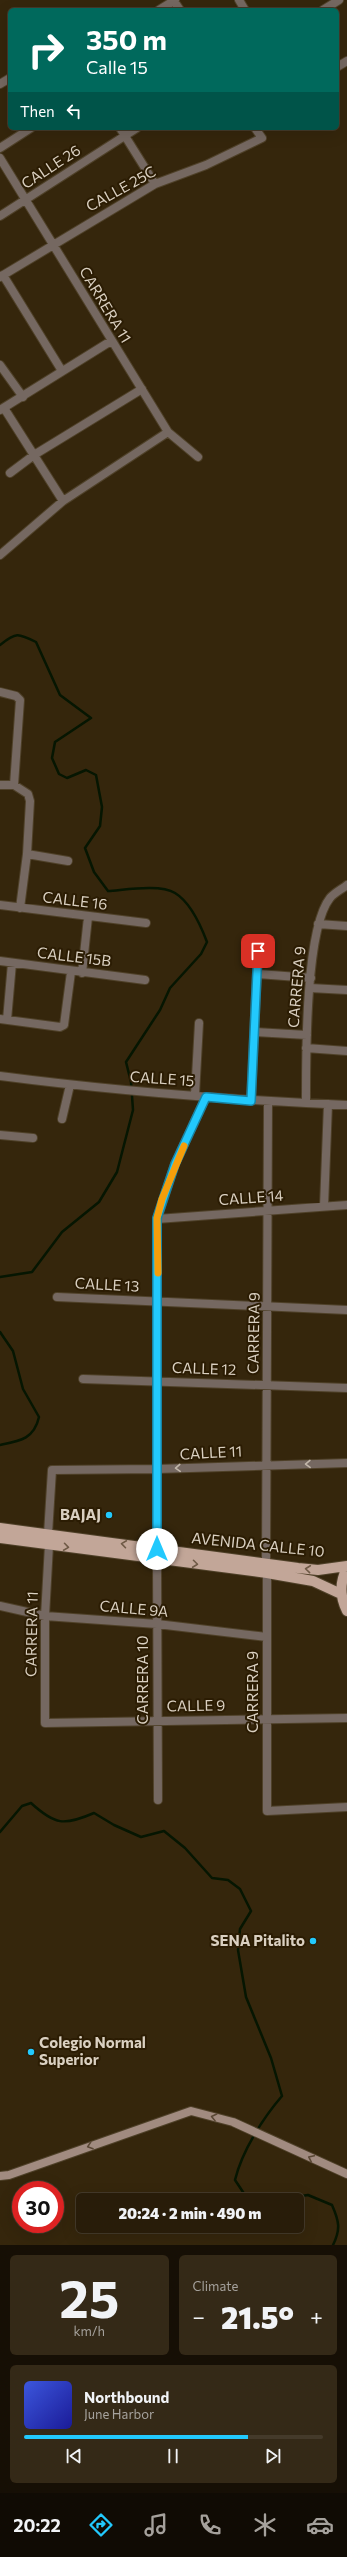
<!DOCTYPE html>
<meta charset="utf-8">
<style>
:root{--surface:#281c09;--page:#342917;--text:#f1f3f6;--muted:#a5a19c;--line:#443a2a;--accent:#22c9fd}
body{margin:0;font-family:Commissioner,sans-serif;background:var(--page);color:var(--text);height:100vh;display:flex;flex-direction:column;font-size:15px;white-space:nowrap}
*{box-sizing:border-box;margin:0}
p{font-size:13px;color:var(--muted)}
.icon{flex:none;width:22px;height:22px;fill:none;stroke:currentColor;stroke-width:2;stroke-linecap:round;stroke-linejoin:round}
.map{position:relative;height:2245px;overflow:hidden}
.side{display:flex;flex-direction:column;gap:10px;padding:10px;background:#160f05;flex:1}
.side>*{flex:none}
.hud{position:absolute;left:8px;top:8px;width:331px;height:122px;border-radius:6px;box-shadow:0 4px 16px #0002,0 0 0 1px var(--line);background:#00695c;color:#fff;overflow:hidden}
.speed{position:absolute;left:12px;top:2181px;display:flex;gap:8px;font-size:20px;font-weight:700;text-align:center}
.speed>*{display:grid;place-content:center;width:52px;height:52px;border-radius:50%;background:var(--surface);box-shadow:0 4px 16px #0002,0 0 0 1px var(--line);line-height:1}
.speed .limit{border:6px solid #d22;background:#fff;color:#111}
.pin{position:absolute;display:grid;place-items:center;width:34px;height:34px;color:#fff;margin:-17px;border-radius:8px;box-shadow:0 2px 6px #0006}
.me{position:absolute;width:44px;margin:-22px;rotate:0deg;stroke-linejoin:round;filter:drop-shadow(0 0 3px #0008)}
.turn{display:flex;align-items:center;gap:14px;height:84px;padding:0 12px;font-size:18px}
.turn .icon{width:52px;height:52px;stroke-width:2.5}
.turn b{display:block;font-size:28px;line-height:34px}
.then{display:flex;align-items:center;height:38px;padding:0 12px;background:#0003;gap:8px;font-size:15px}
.big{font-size:30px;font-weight:800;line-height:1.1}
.side .tile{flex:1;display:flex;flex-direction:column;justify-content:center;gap:6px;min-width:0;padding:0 14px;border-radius:6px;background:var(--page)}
.side .dial{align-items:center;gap:0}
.dial b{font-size:52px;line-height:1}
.song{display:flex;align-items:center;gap:12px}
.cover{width:48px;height:48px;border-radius:6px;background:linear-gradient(135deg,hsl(230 70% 55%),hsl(240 70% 35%))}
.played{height:4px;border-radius:2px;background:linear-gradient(90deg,var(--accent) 75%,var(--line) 75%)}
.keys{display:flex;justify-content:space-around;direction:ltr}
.heat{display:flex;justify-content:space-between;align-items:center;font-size:22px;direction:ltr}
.side .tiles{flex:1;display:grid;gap:10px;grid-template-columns:1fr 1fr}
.tile:last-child{grid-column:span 2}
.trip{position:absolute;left:76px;top:2193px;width:228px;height:40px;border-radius:6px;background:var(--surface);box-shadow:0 4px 16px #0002,0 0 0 1px var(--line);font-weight:800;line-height:40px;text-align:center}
.menu{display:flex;height:64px;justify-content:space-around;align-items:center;background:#100b04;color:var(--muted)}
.menu .icon{width:28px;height:28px}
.menu .on{color:var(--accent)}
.menu b{font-size:18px;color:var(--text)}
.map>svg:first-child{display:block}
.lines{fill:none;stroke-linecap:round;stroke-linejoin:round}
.stream{stroke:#061602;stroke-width:2.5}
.street-casing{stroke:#4f4129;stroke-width:10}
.secondary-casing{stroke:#4f4129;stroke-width:10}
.primary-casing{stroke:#4f4129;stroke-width:12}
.street{stroke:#756861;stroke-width:8}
.secondary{stroke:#a18b80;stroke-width:8}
.primary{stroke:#c2a698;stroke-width:10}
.oneway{stroke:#c1b6a9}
.oneway2{stroke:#6f5a46}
.oneway3{stroke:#5a4835}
.route-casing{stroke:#1683a4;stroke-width:10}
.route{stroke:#22c9fd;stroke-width:7}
.slow{stroke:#f59e0b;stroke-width:7}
.poi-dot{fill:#22c9fd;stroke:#2b1c03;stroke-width:1.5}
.labels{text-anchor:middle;stroke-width:4;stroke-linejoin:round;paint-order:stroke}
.street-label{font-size:15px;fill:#dad0c1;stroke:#2b1c03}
.poi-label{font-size:15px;font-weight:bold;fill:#dad0c1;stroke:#2b1c03;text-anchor:end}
</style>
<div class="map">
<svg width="347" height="2245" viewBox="0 0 347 2245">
<rect width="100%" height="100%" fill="#35260c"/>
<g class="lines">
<path class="stream" d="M0 645C16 632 18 633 36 642L60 695 91 718 55 742 52 758 59 774 67 778 86 770 96 775 102 807 100 826 85 848 94 872 108 891C125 890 160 884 175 893 190 902 201 926 207 942L201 954 170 988 160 1010 126 1062 131 1082 133 1110 117 1172 99 1202 62 1232 32 1272 0 1277
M0 1332 13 1351 23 1389 39 1417C34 1439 20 1441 0 1445
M0 1832 22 1806 31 1803C55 1825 64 1826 94 1813L114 1825 141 1837 164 1831 185 1848 212 1878 228 1880 240 1889 251 1911 240 1929 238 1950 246 1997 271 2058 282 2096C263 2118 242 2151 235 2180L245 2195 261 2200
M275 2200 308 2195 332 2205C339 2221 341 2229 333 2245"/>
<defs>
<path id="street" d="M239 0 245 10
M174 1 180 10
M159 10 175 0
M323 10 339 0
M337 67 347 61
M0 84 10 78
M120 128 155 184
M0 148 31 128
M0 158 168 432 198 457
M0 216 137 128
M3 275 62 371
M0 277 155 184 206 165 262 138 255 128
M0 365 23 397
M4 408 63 501
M0 410 111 341
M10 473 34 455 142 389
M0 555 63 501 168 432
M0 692 16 696 20 700 14 785
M0 785H14L28 794 30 801 27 854 20 908
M27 854 68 861
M0 905 146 923
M318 924 347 926
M0 961 145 980
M82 973 88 917
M258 974 311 978
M310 988 347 990
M0 1019 60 1027 64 1025 71 972
M7 1020 12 963
M255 1032 307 1035
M306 1048 347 1051
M0 1076C115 1091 231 1100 347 1105
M195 1095 199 1023
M251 1101 258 951
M306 1102C306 1060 305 929 330 898 334 893 342 889 347 885
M62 1119 70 1085
M0 1135 33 1138
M324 1206 328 1104
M157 1219 347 1205
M57 1297 347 1310
M83 1379 347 1388
M48 1534 52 1470 157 1469 347 1463
M49 1545 45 1616V1723L347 1718
M157 1549V1219L175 1164 206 1097
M157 1559 158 1800
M266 1564 268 1102
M267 1573V1811L347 1807
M0 1606 45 1616 157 1624 267 1637"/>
<path id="secondary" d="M0 2176 9 2175 191 2111 233 2122 347 2174"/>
<path id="primary" d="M0 1528 298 1568 318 1570 347 1566
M0 1538 267 1573 313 1581 341 1594
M347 1568C339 1583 340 1597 347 1611"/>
</defs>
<use href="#street" class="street-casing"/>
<use href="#secondary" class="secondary-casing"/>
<use href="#primary" class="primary-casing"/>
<use href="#street" class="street"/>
<use href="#secondary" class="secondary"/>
<use href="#primary" class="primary"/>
</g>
<defs><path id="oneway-chevron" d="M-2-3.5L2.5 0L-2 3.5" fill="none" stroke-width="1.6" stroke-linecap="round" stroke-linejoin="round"/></defs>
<g class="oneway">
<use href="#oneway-chevron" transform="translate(308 1464) rotate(179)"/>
<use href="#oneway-chevron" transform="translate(178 1468) rotate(177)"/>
</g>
<g class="oneway2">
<use href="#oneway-chevron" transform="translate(124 1544) rotate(-172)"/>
<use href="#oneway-chevron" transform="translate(66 1547) rotate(8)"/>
<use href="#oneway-chevron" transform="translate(195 1564) rotate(7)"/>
<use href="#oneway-chevron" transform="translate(308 1569) rotate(-174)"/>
</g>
<g class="oneway3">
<use href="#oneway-chevron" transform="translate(214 2117) rotate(-166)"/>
<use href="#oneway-chevron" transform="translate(90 2146) rotate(161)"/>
<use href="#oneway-chevron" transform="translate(311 2158) rotate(-155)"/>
</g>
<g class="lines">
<defs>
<path id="route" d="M157 1549V1218L175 1164 206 1097 251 1101 258 951"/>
</defs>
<use href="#route" class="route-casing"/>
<use href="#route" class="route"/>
<path class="slow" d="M158 1273 157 1218 162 1199 184 1146"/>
</g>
<g class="poi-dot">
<circle cx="109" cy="1515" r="4"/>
<circle cx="313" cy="1941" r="4"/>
<circle cx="31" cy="2052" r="4"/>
</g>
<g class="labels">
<g class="street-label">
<text transform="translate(51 167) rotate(-33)" y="5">CALLE 26</text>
<text transform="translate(121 189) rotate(-29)" y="5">CALLE 25C</text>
<text transform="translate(105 305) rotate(59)" y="5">CARRERA 11</text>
<text transform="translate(75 901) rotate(7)" y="5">CALLE 16</text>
<text transform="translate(74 957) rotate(7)" y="5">CALLE 15B</text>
<text transform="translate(297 987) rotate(-85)" y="5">CARRERA 9</text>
<text transform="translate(162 1079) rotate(4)" y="5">CALLE 15</text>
<text transform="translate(251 1198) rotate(-4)" y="5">CALLE 14</text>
<text transform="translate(107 1285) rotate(3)" y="5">CALLE 13</text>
<text transform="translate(254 1333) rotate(-89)" y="5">CARRERA 9</text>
<text transform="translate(204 1369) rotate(2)" y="5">CALLE 12</text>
<text transform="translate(211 1453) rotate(-3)" y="5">CALLE 11</text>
<text transform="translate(258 1545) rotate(6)" y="5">AVENIDA CALLE 10</text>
<text transform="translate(134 1609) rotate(5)" y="5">CALLE 9A</text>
<text transform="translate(32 1634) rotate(-89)" y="5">CARRERA 11</text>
<text transform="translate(143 1680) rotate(-90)" y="5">CARRERA 10</text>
<text transform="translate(253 1692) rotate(-90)" y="5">CARRERA 9</text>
<text transform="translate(196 1706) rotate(-1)" y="5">CALLE 9</text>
</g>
<g class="poi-label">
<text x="101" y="1520">BAJAJ</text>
<text x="305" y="1946">SENA Pitalito</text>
<text x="39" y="2048" text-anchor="start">Colegio Normal<tspan x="39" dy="17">Superior</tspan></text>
</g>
</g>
</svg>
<div class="speed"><div class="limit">30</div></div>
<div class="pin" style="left:258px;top:951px;background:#d93025"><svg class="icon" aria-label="arrive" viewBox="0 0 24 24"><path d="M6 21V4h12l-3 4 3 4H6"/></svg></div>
<svg class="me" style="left:157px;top:1549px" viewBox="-20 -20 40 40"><circle r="19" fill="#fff"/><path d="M0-13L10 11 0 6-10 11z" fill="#22c9fd"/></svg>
<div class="trip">20:24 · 2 min · 490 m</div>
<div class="hud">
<div class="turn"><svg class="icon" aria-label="right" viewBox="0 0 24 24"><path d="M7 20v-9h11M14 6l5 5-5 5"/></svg><div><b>350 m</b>Calle 15</div></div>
<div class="then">Then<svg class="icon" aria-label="left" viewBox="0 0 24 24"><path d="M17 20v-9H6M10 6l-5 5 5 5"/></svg></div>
</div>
</div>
<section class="side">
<div class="tiles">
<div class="tile dial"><b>25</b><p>km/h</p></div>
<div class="tile"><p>Climate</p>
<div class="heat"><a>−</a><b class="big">21.5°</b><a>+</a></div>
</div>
<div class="tile">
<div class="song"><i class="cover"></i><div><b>Northbound</b><p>June Harbor</p></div></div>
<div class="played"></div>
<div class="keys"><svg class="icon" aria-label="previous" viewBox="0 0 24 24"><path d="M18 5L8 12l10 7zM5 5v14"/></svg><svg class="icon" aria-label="pause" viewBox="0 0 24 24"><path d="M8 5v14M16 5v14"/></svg><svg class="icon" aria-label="next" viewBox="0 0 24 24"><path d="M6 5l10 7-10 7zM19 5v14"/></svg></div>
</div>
</div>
</section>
<nav class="menu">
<b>20:22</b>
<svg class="icon on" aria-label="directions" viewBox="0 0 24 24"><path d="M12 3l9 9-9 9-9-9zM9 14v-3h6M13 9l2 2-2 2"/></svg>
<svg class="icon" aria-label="music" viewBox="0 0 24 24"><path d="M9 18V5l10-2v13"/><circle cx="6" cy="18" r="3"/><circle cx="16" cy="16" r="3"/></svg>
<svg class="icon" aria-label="phone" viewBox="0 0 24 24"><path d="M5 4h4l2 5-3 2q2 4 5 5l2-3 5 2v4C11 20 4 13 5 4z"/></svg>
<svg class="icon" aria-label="climate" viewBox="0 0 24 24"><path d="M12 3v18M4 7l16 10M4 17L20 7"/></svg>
<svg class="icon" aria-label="car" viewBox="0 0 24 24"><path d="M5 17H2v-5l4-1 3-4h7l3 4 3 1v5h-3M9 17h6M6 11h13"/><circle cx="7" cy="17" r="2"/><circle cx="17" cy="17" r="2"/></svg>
</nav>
